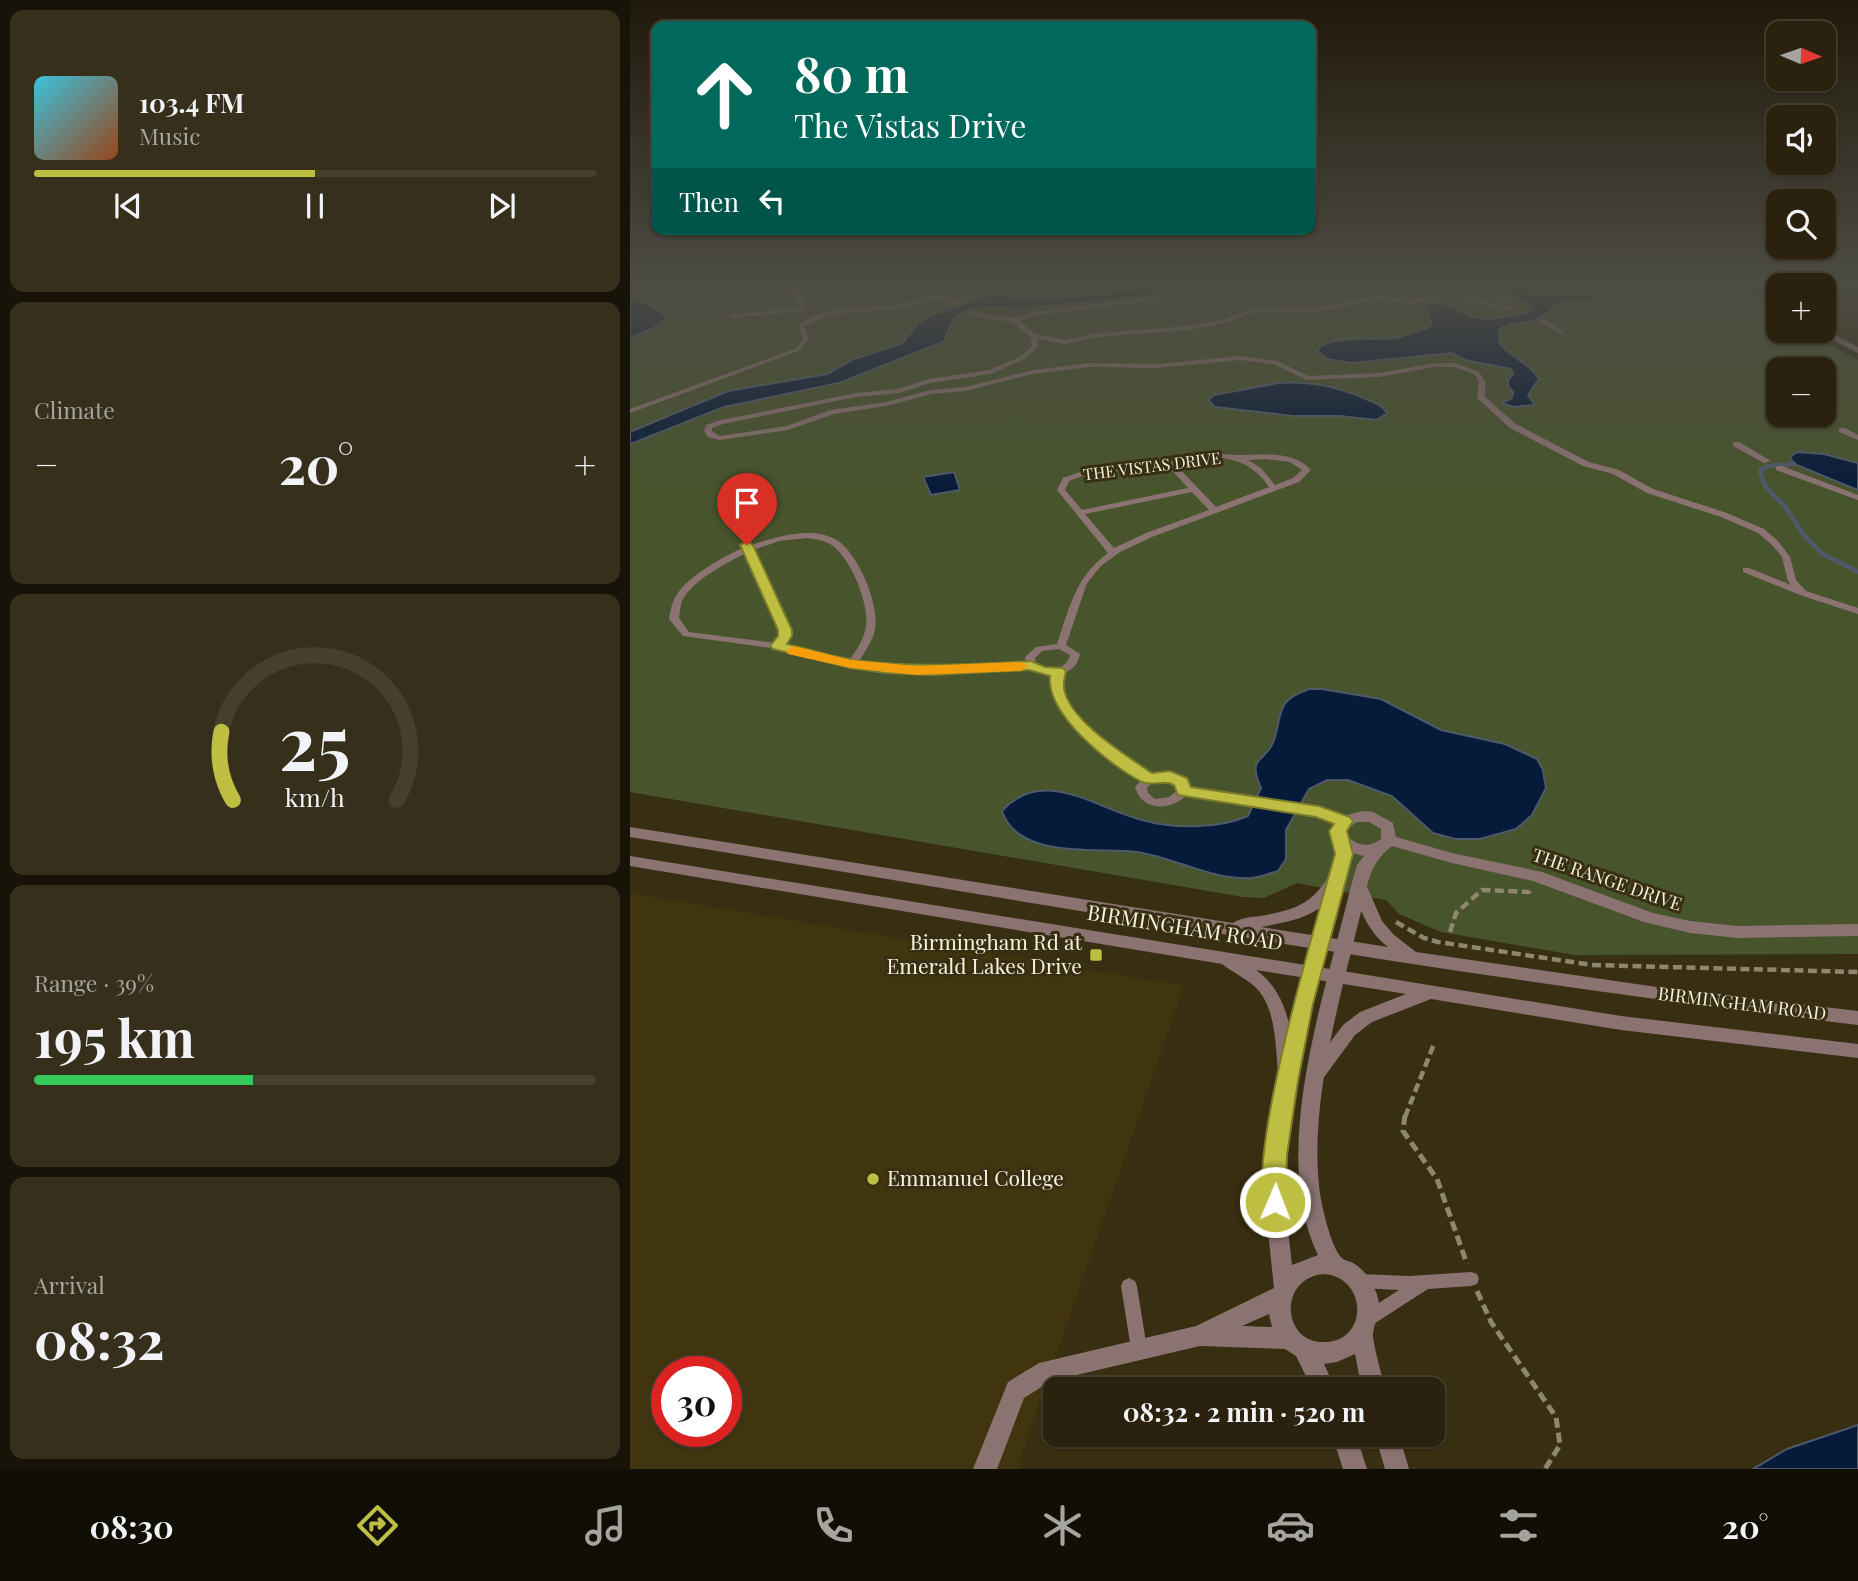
<!DOCTYPE html>
<meta charset="utf-8">
<style>
:root{--surface:#2a220e;--page:#362f1c;--text:#f1f3f6;--muted:#a5a49e;--line:#463f2e;--accent:#bebf42}
body{margin:0;font-family:"Playfair Display",serif;background:var(--page);color:var(--text);height:100vh;display:flex;flex-direction:column;font-size:26px;white-space:nowrap}
*{box-sizing:border-box;margin:0}
p{font-size:23px;color:var(--muted)}
.icon{flex:none;width:38px;height:38px;fill:none;stroke:currentColor;stroke-width:2;stroke-linecap:round;stroke-linejoin:round}
.map{position:relative;flex:1;overflow:hidden}
.details{display:flex;flex-direction:column;gap:10px;padding:10px;background:#171308;width:630px}
.details>*{flex:none}
.guide{position:absolute;left:21px;top:21px;width:665px;height:214px;border-radius:14px;box-shadow:0 2px 5px #0004,0 0 0 2px var(--line);background:#00695c;color:#fff;overflow:hidden}
.needle{width:46px;rotate:92deg}
.controls{position:absolute;left:1136px;top:21px;display:grid;gap:14px}
.controls a{display:grid;place-items:center;width:70px;height:70px;border-radius:14px;background:var(--surface);box-shadow:0 2px 5px #0004,0 0 0 2px var(--line);font-size:35px}
.speed{position:absolute;left:21px;top:1356px;display:flex;gap:14px;font-size:35px;font-weight:700;text-align:center}
.speed>*{display:grid;place-content:center;width:91px;height:91px;border-radius:50%;background:var(--surface);box-shadow:0 2px 5px #0004,0 0 0 2px var(--line);line-height:1}
.speed .limit{border:10px solid #d22;background:#fff;color:#111}
.pin{position:absolute;display:grid;place-items:center;width:60px;height:60px;color:#fff;margin:-72px -30px;border-radius:50% 50% 50% 0;rotate:-45deg;box-shadow:0 0 7px #0007}
.pin .icon{rotate:45deg}
.me{position:absolute;width:77px;margin:-38px;rotate:1deg;stroke-linejoin:round;filter:drop-shadow(0 0 5px #0008)}
.turn{display:flex;align-items:center;gap:24px;height:147px;padding:0 28px;font-size:32px}
.turn .icon{width:91px;height:91px;stroke-width:2.5}
.turn b{display:block;font-size:49px;line-height:60px}
.then{display:flex;align-items:center;height:66px;padding:0 28px;background:#0003;gap:14px;font-size:26px}
.big{font-size:52px;font-weight:700;line-height:1.1}
.details .tile{flex:1;display:flex;flex-direction:column;justify-content:center;gap:10px;min-width:0;padding:0 24px;border-radius:14px;background:var(--page)}
.details .dial{align-items:center;gap:0}
.dial svg{height:182px;overflow:visible;fill:none;stroke:var(--line);stroke-width:7;stroke-linecap:round;text-anchor:middle}
.dial text{fill:var(--text);stroke:none}
.song{display:flex;align-items:center;gap:21px}
.cover{width:84px;height:84px;border-radius:10px;background:linear-gradient(135deg,hsl(190 70% 55%),hsl(20 70% 35%))}
.played{height:7px;border-radius:4px;background:linear-gradient(90deg,var(--accent) 50%,var(--line) 50%)}
.keys{display:flex;justify-content:space-around;direction:ltr}
.heat{display:flex;justify-content:space-between;align-items:center;font-size:38px;direction:ltr}
.charge{height:10px;border-radius:5px;background:linear-gradient(90deg,#34c759 39%,var(--line) 0)}
.trip{position:absolute;left:413px;top:1377px;width:402px;height:70px;border-radius:14px;background:var(--surface);box-shadow:0 2px 5px #0004,0 0 0 2px var(--line);font-weight:700;line-height:70px;text-align:center}
.dock{display:flex;height:112px;justify-content:space-around;align-items:center;background:#110e06;color:var(--muted)}
.dock .icon{width:49px;height:49px}
.dock .on{color:var(--accent)}
.dock b{font-size:32px;color:var(--text)}
main{display:flex;flex:1;min-height:0}
.map>svg:first-child{display:block}
.built{fill:#41350f;fill-rule:evenodd}
.green{fill:#48542c;fill-rule:evenodd}
.water{fill:#061a39;stroke:#4e5a6b;stroke-width:2}
.lines{fill:none;stroke-linecap:round;stroke-linejoin:round}
.stream{stroke:#4e5a6b;stroke-width:4.5}
.path-far1{stroke:#8e866f;stroke-width:4.5;stroke-dasharray:9 4.5;stroke-linecap:butt}
.path{stroke:#8e866f;stroke-width:5;stroke-dasharray:10 5;stroke-linecap:butt}
.service{fill:#8b7372;fill-rule:evenodd}
.minor{fill:#8b7372;fill-rule:evenodd}
.tertiary{fill:#8b7372;fill-rule:evenodd}
.route{fill:#bebf42;stroke:#7c7c2b;stroke-width:2}
.slow{fill:#f59e0b}
.poi-dot{fill:#bebf42;stroke:#382e12;stroke-width:2.5}
.labels{text-anchor:middle;stroke-width:6;stroke-linejoin:round;paint-order:stroke}
.far-street-label{font-size:16px;fill:#f6f0df;stroke:#382e12}
.street-label{font-size:18px;fill:#f6f0df;stroke:#382e12}
.near-street-label{font-size:21px;fill:#f6f0df;stroke:#382e12}
.near-poi-label{font-size:21px;fill:#f6f0df;stroke:#382e12;text-anchor:end}
</style>
<main>
<section class="details">
<div class="tile">
<div class="song"><i class="cover"></i><div><b>103.4 FM</b><p>Music</p></div></div>
<div class="played"></div>
<div class="keys"><svg class="icon" aria-label="previous" viewBox="0 0 24 24"><path d="M18 5L8 12l10 7zM5 5v14"/></svg><svg class="icon" aria-label="pause" viewBox="0 0 24 24"><path d="M8 5v14M16 5v14"/></svg><svg class="icon" aria-label="next" viewBox="0 0 24 24"><path d="M6 5l10 7-10 7zM19 5v14"/></svg></div>
</div>
<div class="tile"><p>Climate</p>
<div class="heat"><a>−</a><b class="big">20°</b><a>+</a></div>
</div>
<div class="tile dial"><svg viewBox="0 0 100 80">
<path d="M14 69A42 42 0 1 1 86 69"/>
<path d="M14 69A42 42 0 0 1 9 39" stroke="#bebf42"/>
<text x="50" y="56" font-size="32" font-weight="700">25</text>
<text x="50" y="72" font-size="11">km/h</text>
</svg></div>
<div class="tile"><p>Range · 39%</p><b class="big">195 km</b><div class="charge"></div></div>
<div class="tile"><p>Arrival</p><b class="big">08:32</b></div>
</section>
<div class="map">
<svg width="1228" height="1469" viewBox="0 0 1228 1469">
<rect width="100%" height="100%" fill="#382e12"/>
<path class="built" d="M0 893 554 986 387 1469H0ZM37 1372H96V1432H37Z"/>
<path class="green" d="M0 285H1110L1148 313V331H1172L1228 360V954L944 955 811 932 769 914 756 900 667 883 634 898 613 897 0 792ZM1148 369H1194V415H1148Z"/>
<path class="water" d="M350 285C358 285 360 290 368 293 379 296 390 298 400 298 459 299 516 285 574 285 517 299 456 302 397 308 374 310 350 301 329 315 319 321 319 334 313 342L209 383 94 407 0 444V432L98 391 197 374 224 359 273 343 288 323 299 316 356 297 359 291Z
M857 285H906L900 287 899 290 905 294 953 293 970 300 939 301 930 304 904 321 880 324 869 329 870 344C881 358 900 363 909 379L898 395 905 405 883 407 872 403 882 398 883 392 878 386V380L883 374 881 369 835 360 822 353 722 363 697 359 687 351C694 335 743 340 760 339 773 338 785 331 797 328L802 324 794 305C819 299 821 308 840 316 855 322 888 317 901 310L896 302Z
M0 292 32 313 36 319 22 329 0 338Z
M648 383C681 381 706 386 736 399 745 403 754 405 757 414L746 420 710 416H663L585 407 578 400 584 395Z
M1167 452 1194 454 1228 463V490L1164 464 1160 457Z
M324 472 330 490 301 495 293 477Z
M679 689H692L751 699 811 730 875 744 907 759 913 770 916 788 902 815 886 829 850 839H825L803 833 762 796 718 780H697L679 789 656 830V859L648 871C640 873 631 877 622 878 583 881 546 858 507 852 468 847 388 860 372 811 413 765 467 809 512 820 544 829 588 829 618 816L631 788C616 754 636 764 644 740 653 712 645 701 679 689Z
M1228 1425V1469H1123L1157 1449Z"/>
<g class="lines">
<path class="stream" d="M1164 464 1138 466 1130 471 1135 486 1157 509 1173 534 1191 553 1228 572"/>
<path class="path-far1" d="M766 922 794 938 808 942 962 965 1228 972
M820 932 826 913 852 890 899 892 901 887
M775 1117 804 1044"/>
<path class="path" d="M775 1115 773 1131 807 1179 837 1264
M847 1291 861 1322 926 1417 930 1445 915 1469"/>
<path class="service" d="M162 285H168L172 300 177 306 174 311 102 318 99 316 102 314 170 308 171 306 166 301Z
M283 285H289V289L309 296 310 292 305 285H311L316 292 314 297 325 300 355 291 358 293 330 302 331 304 328 306C321 303 315 300 307 300 294 300 283 306 270 308 237 314 204 308 174 327L179 338 171 350 0 413V409L167 348 173 338 168 326C194 305 229 309 260 306 273 304 285 300 298 297L284 291Z
M414 285H424L423 286 460 285 457 287 402 292 399 290Z
M848 285C863 285 878 298 885 310L884 311 842 302 826 295 782 304 751 299 687 312 621 313 599 322 559 330 468 337 435 344 407 339 408 347 394 359 361 374 300 383 269 393 226 397 93 424 82 428V431L90 436 157 426 200 410 256 402 301 390 335 387 403 370 459 363 528 364 610 356 647 361 678 376 749 373 805 363H825L849 372 855 381V397L886 424 959 462 989 470 1023 489 1097 513 1134 529 1148 541 1160 557 1166 580 1176 591 1228 608V614L1170 595 1113 572V568H1119L1161 585 1158 581 1152 557 1142 545 1128 533 1091 517 1017 493 983 474 953 466 880 428 847 398 849 381 844 374 824 367H805L749 377 677 380 643 364 610 360 528 368 459 367 403 374 335 391 301 394 256 406 204 414 158 430 89 440 78 437 74 431 76 425 91 420 226 393 268 389 299 379 359 370 390 357 402 346 401 337 382 322 352 318 339 313 338 312 341 310 353 314 384 318 408 311 528 296 531 298 528 300 409 315 389 321 406 334 435 340 468 333 559 326 595 319 620 309 687 308 751 295 782 300 827 291 846 300 877 307 875 302Z
M1008 285H1016L1030 291 1025 292Z
M380 287 383 289 382 290 370 293 367 291Z
M913 319 915 320 934 332 929 333 911 322V320Z
M1209 428H1215L1228 435V440L1209 432Z
M1103 442H1109L1141 461 1134 463 1103 446Z
M593 454C622 458 659 446 681 470L669 482 522 537 490 552 471 566 457 583 436 645 450 654C448 664 443 670 433 673 432 678 431 684 431 689 437 725 493 756 521 775 534 771 542 774 555 780L559 788 616 797 620 798 622 801 620 804 616 805 557 795C541 811 512 812 505 787L512 779C479 756 416 722 423 674L410 673 399 668 320 673 255 671 221 667 148 649 53 636 39 619C40 613 41 607 43 602 52 578 92 558 114 547V543L117 542 121 545C147 537 179 526 205 539 227 550 250 605 245 629 243 641 235 652 228 662 284 668 339 666 396 662L395 657 406 647 427 644C440 607 445 577 478 553L427 490 433 478 450 472ZM593 458C613 461 628 470 639 487L586 507 545 464ZM636 459 660 462 672 470 663 478 645 485 631 468 618 460ZM537 465 558 488 452 510 435 490 439 481 452 476ZM562 492 579 510 516 533 484 548 455 514ZM177 538C184 539 192 540 198 543 219 552 240 605 236 626 234 639 227 650 219 660L154 645 160 636V630L123 550 149 541ZM116 553 150 630V636L145 643 59 632 49 618C50 613 50 606 52 601 62 580 97 563 116 553ZM429 649 440 655C436 672 418 670 406 664L405 658 412 651ZM532 779 546 784 548 790 539 797 525 799 518 793 517 788 523 781Z
M1146 466H1152L1228 495V500L1146 470Z
M841 1272 847 1274 849 1279 847 1284 841 1286 798 1289 739 1327 733 1325 731 1319 733 1313 769 1290 729 1288 723 1286 721 1281 723 1276 729 1274 780 1276Z
M499 1278 505 1281 507 1286 517 1349 515 1355 509 1357 503 1355 501 1349 491 1286 493 1281Z"/>
<path class="minor" d="M616 796 689 807 714 816 732 811 743 812 763 823 766 837 822 853 912 872 1023 913 1060 921 1108 926 1228 924V936L1108 938 1060 933 1014 922 903 881 822 863 762 846C747 858 742 868 737 886 716 981 675 1103 691 1200 694 1214 702 1250 713 1259 716 1261 720 1261 723 1263 734 1269 741 1280 746 1292 753 1310 746 1316 743 1333 742 1342 753 1378 755 1390H732L725 1354 707 1362 694 1364 706 1390H683L666 1356 655 1349 570 1346 421 1381 394 1398 367 1469H343L378 1382 409 1363 566 1326 644 1288 635 1202 636 1155 664 1005 706 854 705 843 701 837 705 823 687 817 611 804 609 801 611 798ZM727 822H739L751 829V839C739 848 728 846 717 836L718 828ZM722 853 734 856 727 865 721 886C696 992 638 1152 688 1255L662 1265 655 1202 656 1155 682 1005ZM694 1274C737 1277 739 1340 696 1342 652 1345 647 1278 694 1274ZM639 1314 642 1327 612 1326Z
M702 1435H726L737 1469H713Z
M745 1435H769L779 1469H755Z"/>
<path class="tertiary" d="M1123 285H1132L1148 296V302Z
M1194 329 1228 347V353L1187 331Z
M0 827 603 923C610 918 621 917 630 916 664 910 682 905 700 874H712L714 878C696 915 669 920 631 927L758 947C738 932 730 909 721 886L723 882H735L752 921 764 935 786 952 1034 988 1228 1011V1025C817 976 409 903 0 837Z
M0 856 991 1016 1228 1044V1058L991 1030 801 999 742 1022 725 1035 692 1080 685 1083 678 1080 676 1075 713 1025 730 1012 776 994 626 970C662 996 662 1041 667 1081L665 1086 658 1089 651 1086 649 1081C645 1053 648 1013 628 990 618 979 603 973 592 964L0 866Z"/>
</g>
<linearGradient id="sky" x2="0" y2="1"><stop stop-color="#1f190a"/><stop offset="0.58" stop-color="#4d4c44"/><stop offset="1" stop-color="#4d4c44" stop-opacity="0"/></linearGradient>
<rect width="1228" height="491" fill="url(#sky)"/>
<path class="route" d="M117 541 123 545 162 630V636L157 644C179 649 202 657 225 660 284 668 342 664 401 661L415 667 433 668 436 671C435 676 433 683 434 688 438 720 497 756 522 773L540 771 557 778 561 787 689 806 720 817 723 821 717 831 723 854 683 1004 668 1081 657 1155 656 1202 653 1210 645 1213 636 1210C614 1161 688 915 705 854L699 831 704 824 686 817 554 796 548 795 544 785C533 779 522 787 512 782 480 766 416 714 420 676L399 670 303 675 255 673 221 668 143 649 140 646 148 636V630L110 545Z"/>
<path class="slow" d="M164 646 221 660 287 666 391 662 398 666 391 671 287 675 221 668 158 654 156 650Z"/>
<g class="poi-dot">
<rect x="459" y="948" width="14" height="14" rx="3.5"/>
<circle cx="243" cy="1179" r="7"/>
</g>
<g class="labels">
<g class="far-street-label">
<text transform="translate(522 466) rotate(-7)" y="6">THE VISTAS DRIVE</text>
</g>
<g class="street-label">
<text transform="translate(977 880) rotate(19)" y="6">THE RANGE DRIVE</text>
<text transform="translate(1112 1004) rotate(7)" y="6">BIRMINGHAM ROAD</text>
</g>
<g class="near-street-label">
<text transform="translate(555 928) rotate(9)" y="7">BIRMINGHAM ROAD</text>
</g>
<g class="near-poi-label">
<text x="452" y="950">Birmingham Rd at<tspan x="452" dy="24">Emerald Lakes Drive</tspan></text>
<text x="257" y="1186" text-anchor="start">Emmanuel College</text>
</g>
</g>
</svg>
<div class="controls">
<a><svg class="needle" viewBox="-14 -14 28 28"><path d="M0-13l5 13h-10z" fill="#e53935"/><path d="M0 13l5-13h-10z" fill="#a5a49e"/></svg></a>
<a><svg class="icon" aria-label="sound" viewBox="0 0 24 24"><path d="M4 9h4l5-4v14l-5-4H4zM17 9q2 3 0 6"/></svg></a>
<a><svg class="icon" aria-label="search" viewBox="0 0 24 24"><circle cx="10" cy="10" r="6"/><path d="M15 15l6 6"/></svg></a>
<a>+</a>
<a>−</a>
</div>
<div class="speed"><div class="limit">30</div></div>
<div class="pin" style="left:117px;top:545px;background:#d93025"><svg class="icon" aria-label="arrive" viewBox="0 0 24 24"><path d="M6 21V4h12l-3 4 3 4H6"/></svg></div>
<svg class="me" style="left:645px;top:1202px" viewBox="-20 -20 40 40"><circle r="17" fill="#bebf42" stroke="#fff" stroke-width="3"/><path d="M0-11L8 9 0 5-8 9z" fill="#fff"/></svg>
<div class="trip">08:32 · 2 min · 520 m</div>
<div class="guide">
<div class="turn"><svg class="icon" aria-label="ahead" viewBox="0 0 24 24"><path d="M12 20V5M6 11l6-6 6 6"/></svg><div><b>80 m</b>The Vistas Drive</div></div>
<div class="then">Then<svg class="icon" aria-label="left" viewBox="0 0 24 24"><path d="M17 20v-9H6M10 6l-5 5 5 5"/></svg></div>
</div>
</div>
</main>
<nav class="dock">
<b>08:30</b>
<svg class="icon on" aria-label="directions" viewBox="0 0 24 24"><path d="M12 3l9 9-9 9-9-9zM9 14v-3h6M13 9l2 2-2 2"/></svg>
<svg class="icon" aria-label="music" viewBox="0 0 24 24"><path d="M9 18V5l10-2v13"/><circle cx="6" cy="18" r="3"/><circle cx="16" cy="16" r="3"/></svg>
<svg class="icon" aria-label="phone" viewBox="0 0 24 24"><path d="M5 4h4l2 5-3 2q2 4 5 5l2-3 5 2v4C11 20 4 13 5 4z"/></svg>
<svg class="icon" aria-label="climate" viewBox="0 0 24 24"><path d="M12 3v18M4 7l16 10M4 17L20 7"/></svg>
<svg class="icon" aria-label="car" viewBox="0 0 24 24"><path d="M5 17H2v-5l4-1 3-4h7l3 4 3 1v5h-3M9 17h6M6 11h13"/><circle cx="7" cy="17" r="2"/><circle cx="17" cy="17" r="2"/></svg>
<svg class="icon" aria-label="filters" viewBox="0 0 24 24"><path d="M4 7h16M4 17h16"/><circle cx="9" cy="7" r="2"/><circle cx="15" cy="17" r="2"/></svg>
<b>20°</b>
</nav>
